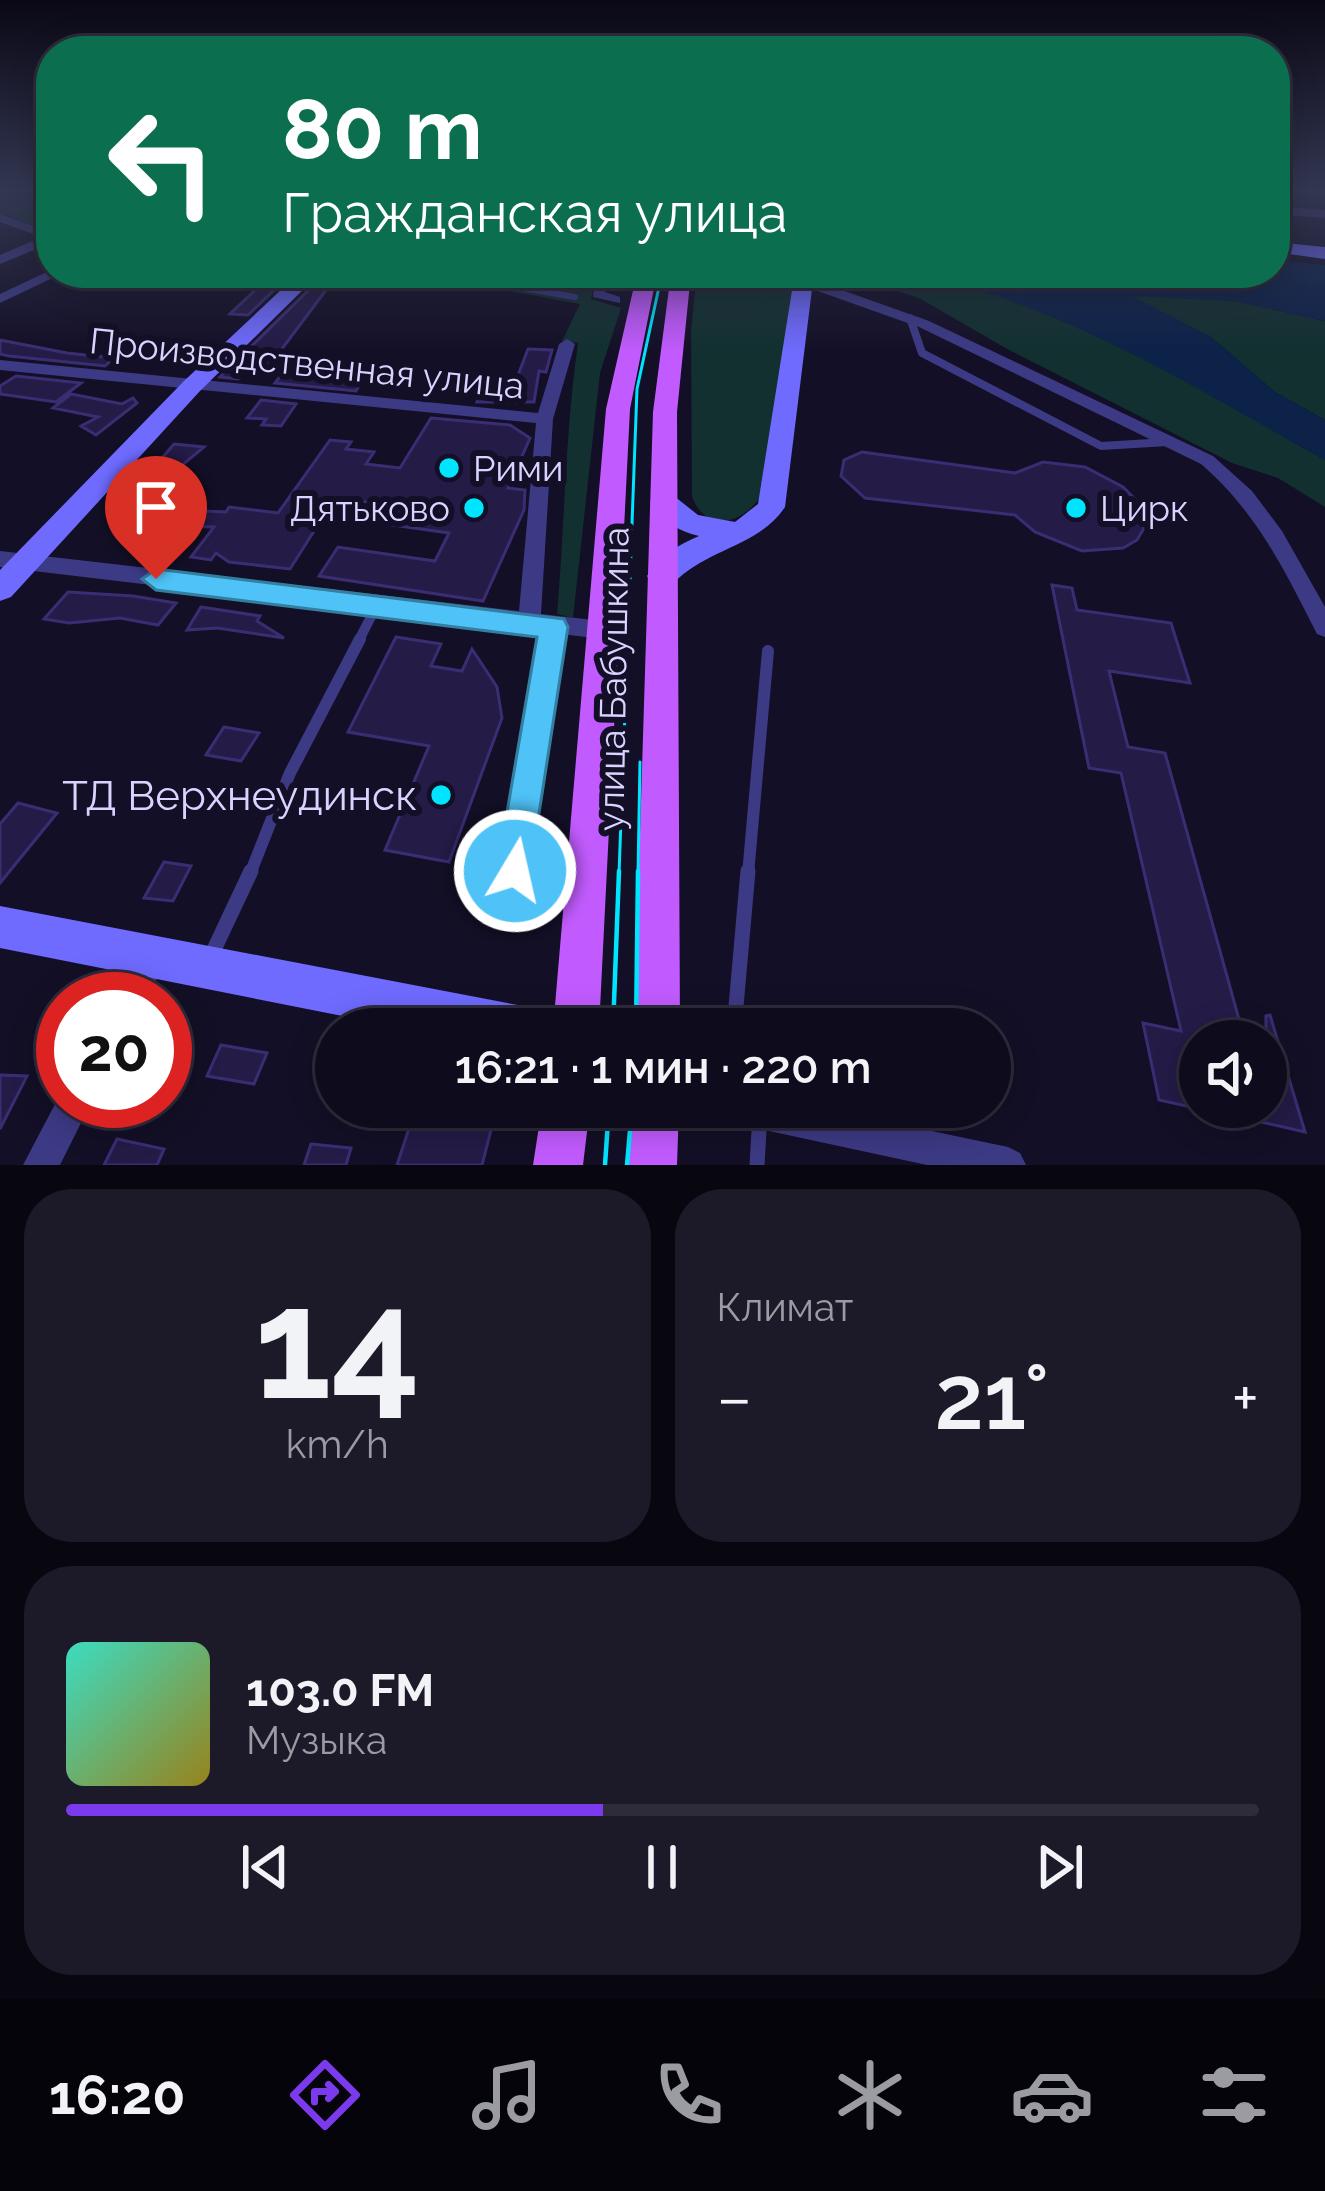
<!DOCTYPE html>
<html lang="ru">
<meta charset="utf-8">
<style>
:root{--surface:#0e0b1c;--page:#1c1929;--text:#f1f3f6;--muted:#9b9ba3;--line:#2e2b3b;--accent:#7c3aed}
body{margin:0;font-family:Raleway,sans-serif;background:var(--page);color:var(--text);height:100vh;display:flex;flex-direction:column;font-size:45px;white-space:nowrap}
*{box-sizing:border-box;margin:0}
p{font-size:39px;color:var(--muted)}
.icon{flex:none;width:66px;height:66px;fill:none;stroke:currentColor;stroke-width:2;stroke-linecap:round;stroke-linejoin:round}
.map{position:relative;height:1165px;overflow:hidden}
.side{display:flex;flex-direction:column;gap:24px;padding:24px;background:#08060f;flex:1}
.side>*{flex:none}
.hud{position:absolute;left:36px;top:36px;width:1254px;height:252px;border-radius:48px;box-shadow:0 6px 30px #0003,0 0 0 3px var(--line);background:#0b6e4f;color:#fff;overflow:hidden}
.buttons{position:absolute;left:1179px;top:1020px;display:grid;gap:24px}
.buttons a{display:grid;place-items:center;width:108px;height:108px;border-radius:50%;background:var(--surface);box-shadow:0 6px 30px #0003,0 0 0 3px var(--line);font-size:60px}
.speed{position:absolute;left:36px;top:972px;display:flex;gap:24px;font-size:60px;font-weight:700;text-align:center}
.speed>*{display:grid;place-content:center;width:156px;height:156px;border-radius:50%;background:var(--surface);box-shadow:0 6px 30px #0003,0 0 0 3px var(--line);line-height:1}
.speed .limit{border:18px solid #d22;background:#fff;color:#111}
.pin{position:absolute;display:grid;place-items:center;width:102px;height:102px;color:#fff;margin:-123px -51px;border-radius:50% 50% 50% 0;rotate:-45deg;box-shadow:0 0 12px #0007}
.pin .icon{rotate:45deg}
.me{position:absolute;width:132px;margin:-66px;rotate:9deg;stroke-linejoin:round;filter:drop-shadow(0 0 9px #0008)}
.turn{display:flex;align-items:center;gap:42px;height:252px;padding:0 48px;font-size:54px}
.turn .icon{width:156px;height:156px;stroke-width:2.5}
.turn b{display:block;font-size:84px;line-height:102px}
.big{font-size:90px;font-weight:600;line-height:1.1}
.side .card{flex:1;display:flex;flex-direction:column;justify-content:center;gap:18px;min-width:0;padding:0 42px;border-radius:48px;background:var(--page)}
.side .dial{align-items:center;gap:0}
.dial b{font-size:156px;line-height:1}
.song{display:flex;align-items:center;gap:36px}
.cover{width:144px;height:144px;border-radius:18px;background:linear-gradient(135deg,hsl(170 70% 55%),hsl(50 70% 35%))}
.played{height:12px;border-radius:6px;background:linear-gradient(90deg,var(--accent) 45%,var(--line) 45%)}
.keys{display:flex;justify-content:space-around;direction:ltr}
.heat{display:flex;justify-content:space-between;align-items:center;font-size:66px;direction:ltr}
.side .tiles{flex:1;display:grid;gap:24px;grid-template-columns:1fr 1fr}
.card:last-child{grid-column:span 2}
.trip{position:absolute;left:315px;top:1008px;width:696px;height:120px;border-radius:60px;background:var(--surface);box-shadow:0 6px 30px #0003,0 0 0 3px var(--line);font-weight:600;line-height:120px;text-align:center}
.dock{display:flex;height:192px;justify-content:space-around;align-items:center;background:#06040b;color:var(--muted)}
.dock .icon{width:84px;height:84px}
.dock .on{color:var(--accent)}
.dock b{font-size:54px;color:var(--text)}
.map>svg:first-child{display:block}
.green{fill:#12302f}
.water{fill:#0c2248}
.building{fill:#241b47;stroke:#3b2d73;stroke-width:3}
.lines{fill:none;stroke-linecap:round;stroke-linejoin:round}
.lane-far4{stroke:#3d3a85;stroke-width:6}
.lane-far3{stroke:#3d3a85;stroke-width:8}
.lane-far2{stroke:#3d3a85;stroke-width:10}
.lane-far1{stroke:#3d3a85;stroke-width:12}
.lane{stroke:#3d3a85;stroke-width:15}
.street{fill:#3d3a85;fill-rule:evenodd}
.secondary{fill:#6f6bff;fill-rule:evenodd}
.primary{fill:#c25bff;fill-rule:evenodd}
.tram-far1{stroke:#00e5ff;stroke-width:3}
.tram{stroke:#00e5ff;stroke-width:4.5}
.route{fill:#4fc3f7;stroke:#337fa1;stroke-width:3}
.poi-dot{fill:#00e5ff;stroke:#130f26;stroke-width:4.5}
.labels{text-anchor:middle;stroke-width:12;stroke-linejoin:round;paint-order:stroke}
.street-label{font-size:36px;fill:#d9d4ff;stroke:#130f26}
.poi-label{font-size:36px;fill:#d9d4ff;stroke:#130f26;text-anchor:start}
.near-poi-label{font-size:42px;fill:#d9d4ff;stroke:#130f26;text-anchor:end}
</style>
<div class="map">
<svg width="1325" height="1165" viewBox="0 0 1325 1165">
<rect width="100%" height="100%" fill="#130f26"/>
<path class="green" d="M0 189 51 195V231L0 213Z
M411 273H596L591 299 621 308 600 373 573 618 557 614C565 523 565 433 578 343L562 341 580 304Z
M697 273C729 273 769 267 793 291L760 497C741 526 704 532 692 496L691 331Z
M844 273C881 273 917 273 954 281 1074 310 1216 399 1325 460V507L1278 478 1232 463 1009 350 919 298Z
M1128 295 1235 301 1325 321V420L1275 392 1211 337Z"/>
<path class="water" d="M1275 260 1325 265V321L1235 301 1132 296 1211 337 1275 392 1325 420V460C1193 387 1057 300 907 273H1275Z"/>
<path class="building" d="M273 273H292L248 315 230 314Z
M322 277 335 278 270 365 252 363 238 379 220 377Z
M0 340 67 353 114 358 105 366 9 356 0 354Z
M528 349 552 350 546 372 539 371 534 402H477L484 382 515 383Z
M282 374 342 375 365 376 356 391 275 383Z
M16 376 81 383 56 402 0 394V386Z
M71 394 122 404 133 398 137 403 96 435 81 426 98 417 53 408Z
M261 400 296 404 281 426 262 425 266 419 247 418Z
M431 418 510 425 530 438 508 488 525 490 524 510 483 601 319 576 338 547 435 561 449 533 372 522 383 504 335 498 290 569 229 562 216 553 211 560 191 557 214 527 173 526 183 510 226 512 229 507 278 513 330 440 351 442 346 449 374 452 366 464 400 468Z
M174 444 204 447 156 487 132 483 150 472Z
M862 452 1015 473 1043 462 1085 467 1123 487 1136 500 1144 528 1137 540 1123 548 1082 551 1035 532 1015 515 865 498 841 476 844 460Z
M1052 585 1072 588 1077 610 1171 623 1190 683 1109 671 1128 747 1165 753 1245 1041H1200V1109L1159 1100 1143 1023 1181 1031 1121 773 1089 768Z
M68 592 133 596 176 603 158 625 120 618 69 623 44 619Z
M201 607 260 616 257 621 284 638 217 628 187 630Z
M396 637 441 644 431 666 462 671 472 649 497 687 502 718 449 862 385 850 429 746 348 732Z
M224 727 259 733 241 761 206 755Z
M18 803 57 813 0 883V824Z
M164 862 191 866 173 901 144 898Z
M1270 1015 1305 1132 1221 1113 1222 1107H1266V1016Z
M221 1045 267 1053 254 1084 207 1076Z
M0 1075 27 1076 0 1129Z
M416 1107H497L482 1165H397Z
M117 1139 164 1149 157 1165H104Z
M311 1144 351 1148 346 1165H304Z"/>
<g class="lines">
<path class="lane-far4" d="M434 273 575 297"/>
<path class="lane-far3" d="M910 318 922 353 1101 446 1168 442"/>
<path class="lane-far2" d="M358 642 376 607
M552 642 554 627"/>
<path class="lane-far1" d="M250 874 290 773 360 639
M514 874 552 639
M748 874 768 651"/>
<path class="lane" d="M508 912 515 871
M211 956 251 871
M734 1029 748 871
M757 1165 760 1114"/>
<path class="street" d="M1275 206 1325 210V218L1275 214Z
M0 214 51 232V243L0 264V255L42 237 0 222Z
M51 270V273H63L0 303V294Z
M596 273H610L605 292 620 297V303L593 297Z
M798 278H808L929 321 1213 456 1252 491 1282 531 1325 607V637L1317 634C1285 571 1256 511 1201 464L919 327 798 284Z
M567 339 575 344 553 419 541 614 602 621 610 624 613 630 610 636 602 639 537 631 529 634 520 629 0 567V551L519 611 536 423 0 370V360L538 413 559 344Z
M152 943 163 947 167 958 147 999H114L141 947Z
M63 1089V1101H92L60 1165H23Z
M720 1107H817L1008 1147 1020 1153 1026 1165H927L737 1124 725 1119Z"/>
<path class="secondary" d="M1275 242 1325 247V259L1275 252Z
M299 273H320L200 391 11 597 0 601V570L184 381Z
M764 273H796L813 281 785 507C759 547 705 549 673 584H651L647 576C659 556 678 545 699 536 679 532 661 520 650 503L654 496H674L698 515 735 522 758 504 793 284Z
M0 906 523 1006 539 1013 546 1029H408L0 948Z"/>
<path class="primary" d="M637 273H657L630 409 599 1029H553L606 409Z
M671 273H691L677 412 680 1029H634L653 412Z
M542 1107H590L583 1165H533Z
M631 1107H679L677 1165H627Z"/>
<path class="tram-far1" d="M619 874 637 389 662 273
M638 874 640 762"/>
<path class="tram" d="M613 1029 619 871
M636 1029 638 871
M605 1165 609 1107
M627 1165 632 1107"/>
</g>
<linearGradient id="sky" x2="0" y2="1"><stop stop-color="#0a0815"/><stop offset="0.54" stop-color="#333752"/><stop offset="1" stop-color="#333752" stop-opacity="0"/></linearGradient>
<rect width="1325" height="352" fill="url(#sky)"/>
<path class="route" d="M156 569 564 619 568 627 528 884 515 889 502 884 497 871 537 637 156 590 142 579Z"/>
<g class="poi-dot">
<circle cx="449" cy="468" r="12"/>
<circle cx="474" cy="508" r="12"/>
<circle cx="1076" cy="508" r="12"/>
<circle cx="441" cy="795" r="12"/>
</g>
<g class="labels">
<g class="street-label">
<text transform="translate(307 363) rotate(6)" y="13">Производственная улица</text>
<text transform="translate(613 679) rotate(-89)" y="13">улица Бабушкина</text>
</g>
<g class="poi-label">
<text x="473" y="481">Рими</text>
<text x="450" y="521" text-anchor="end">Дятьково</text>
<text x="1100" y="521">Цирк</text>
</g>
<g class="near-poi-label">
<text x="417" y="810">ТД Верхнеудинск</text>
</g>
</g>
</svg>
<div class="buttons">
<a><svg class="icon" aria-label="sound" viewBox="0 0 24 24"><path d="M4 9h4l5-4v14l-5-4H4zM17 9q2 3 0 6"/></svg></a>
</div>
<div class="speed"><div class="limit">20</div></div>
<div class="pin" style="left:156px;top:579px;background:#d93025"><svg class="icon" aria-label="arrive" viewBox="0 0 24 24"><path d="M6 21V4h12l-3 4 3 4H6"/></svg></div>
<svg class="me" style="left:515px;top:871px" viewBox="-20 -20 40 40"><circle r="17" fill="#4fc3f7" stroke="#fff" stroke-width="3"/><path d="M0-11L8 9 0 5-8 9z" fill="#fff"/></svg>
<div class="trip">16:21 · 1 мин · 220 m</div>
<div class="hud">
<div class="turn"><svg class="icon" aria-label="left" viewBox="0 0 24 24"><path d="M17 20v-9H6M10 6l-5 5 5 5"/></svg><div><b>80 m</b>Гражданская улица</div></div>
</div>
</div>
<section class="side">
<div class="tiles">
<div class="card dial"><b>14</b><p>km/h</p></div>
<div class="card"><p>Климат</p>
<div class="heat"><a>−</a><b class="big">21°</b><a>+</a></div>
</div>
<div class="card">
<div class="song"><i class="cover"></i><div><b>103.0 FM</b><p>Музыка</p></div></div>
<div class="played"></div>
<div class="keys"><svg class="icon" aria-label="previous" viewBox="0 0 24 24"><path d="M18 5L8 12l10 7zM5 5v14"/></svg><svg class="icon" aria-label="pause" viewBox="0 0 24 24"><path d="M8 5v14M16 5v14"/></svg><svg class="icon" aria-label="next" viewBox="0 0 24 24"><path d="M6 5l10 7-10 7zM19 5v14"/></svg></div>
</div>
</div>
</section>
<nav class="dock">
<b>16:20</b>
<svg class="icon on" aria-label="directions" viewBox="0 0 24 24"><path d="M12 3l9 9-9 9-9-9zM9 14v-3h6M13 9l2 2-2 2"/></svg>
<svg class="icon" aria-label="music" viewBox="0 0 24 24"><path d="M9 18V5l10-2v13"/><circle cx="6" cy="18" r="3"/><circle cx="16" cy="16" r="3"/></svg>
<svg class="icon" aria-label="phone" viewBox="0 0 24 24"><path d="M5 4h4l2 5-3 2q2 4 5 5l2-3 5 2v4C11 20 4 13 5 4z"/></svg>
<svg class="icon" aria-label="climate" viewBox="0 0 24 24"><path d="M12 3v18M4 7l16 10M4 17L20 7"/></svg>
<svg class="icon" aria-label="car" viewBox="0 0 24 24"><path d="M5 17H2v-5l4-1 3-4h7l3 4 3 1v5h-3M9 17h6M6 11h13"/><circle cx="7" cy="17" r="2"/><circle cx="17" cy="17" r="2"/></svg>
<svg class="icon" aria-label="filters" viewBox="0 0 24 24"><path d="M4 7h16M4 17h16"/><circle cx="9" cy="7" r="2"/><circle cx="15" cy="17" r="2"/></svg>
</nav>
